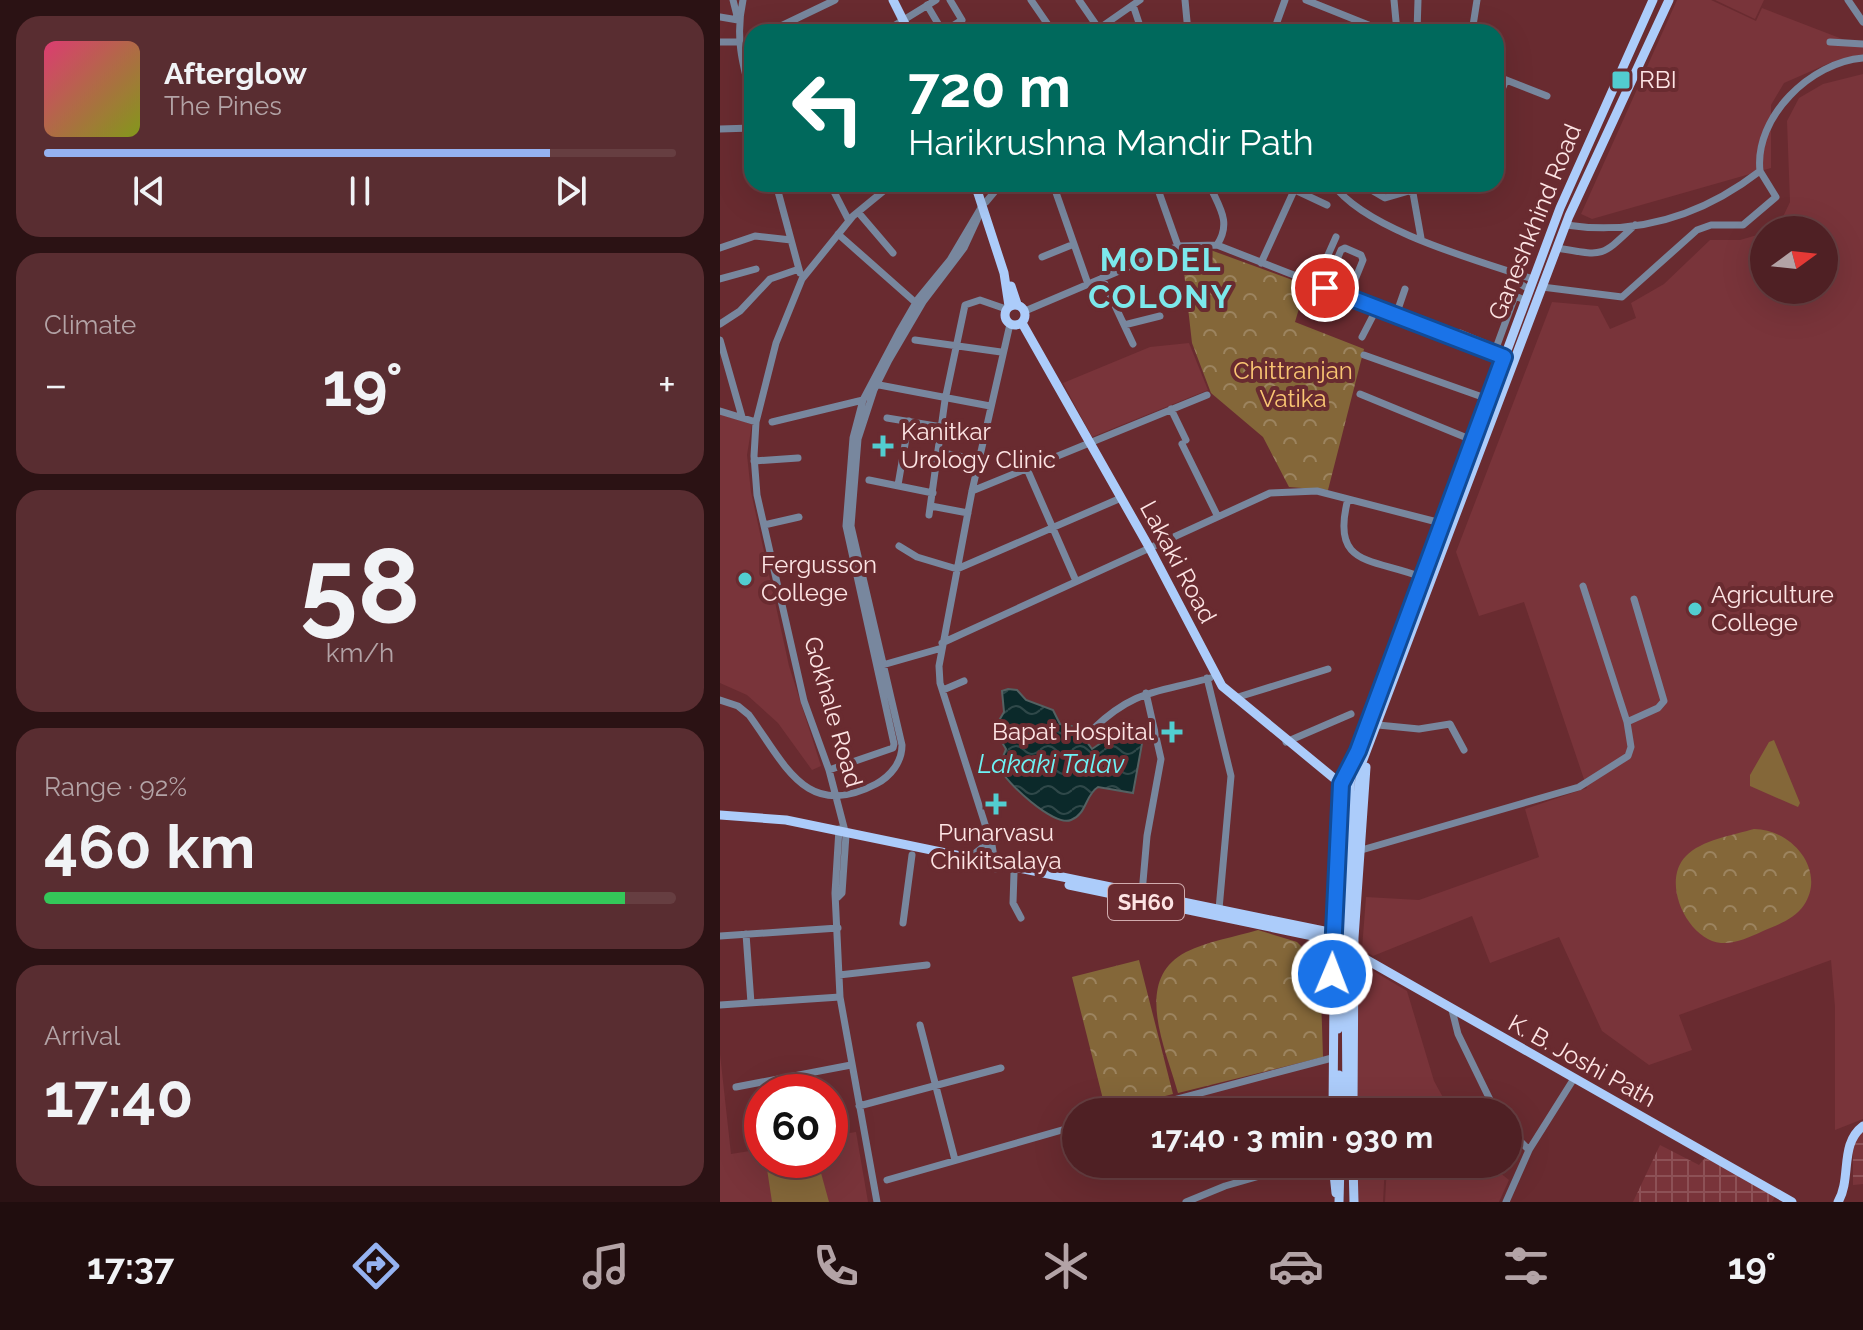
<!DOCTYPE html>
<meta charset="utf-8">
<style>
:root{--surface:#4f2024;--page:#592d31;--text:#f1f3f6;--muted:#b3a3a6;--line:#663e41;--accent:#95b2f1}
body{margin:0;font-family:Raleway,sans-serif;background:var(--page);color:var(--text);height:100vh;display:flex;flex-direction:column;font-size:30px;white-space:nowrap}
*{box-sizing:border-box;margin:0}
p{font-size:26px;color:var(--muted)}
.icon{flex:none;width:44px;height:44px;fill:none;stroke:currentColor;stroke-width:2;stroke-linecap:round;stroke-linejoin:round}
.map{position:relative;flex:1;overflow:hidden}
.sheet{display:flex;flex-direction:column;gap:16px;padding:16px;background:#2b1214;width:720px}
.sheet>*{flex:none}
.banner{position:absolute;left:24px;top:24px;width:760px;height:168px;border-radius:24px;box-shadow:0 8px 32px #0002,0 0 0 2px var(--line);background:#00695c;color:#fff;overflow:hidden}
.needle{width:52px;rotate:75deg}
.controls{position:absolute;left:1030px;top:216px;display:grid;gap:16px}
.controls a{display:grid;place-items:center;width:88px;height:88px;border-radius:50%;background:var(--surface);box-shadow:0 8px 32px #0002,0 0 0 2px var(--line);font-size:40px}
.speed{position:absolute;left:24px;top:1074px;display:flex;gap:16px;font-size:40px;font-weight:700;text-align:center}
.speed>*{display:grid;place-content:center;width:104px;height:104px;border-radius:50%;background:var(--surface);box-shadow:0 8px 32px #0002,0 0 0 2px var(--line);line-height:1}
.speed .limit{border:12px solid #d22;background:#fff;color:#111}
.pin{position:absolute;display:grid;place-items:center;width:68px;height:68px;color:#fff;margin:-34px;border:4px solid #fff;border-radius:50%;box-shadow:0 2px 8px #0007}
.me{position:absolute;width:88px;margin:-44px;rotate:1deg;stroke-linejoin:round;filter:drop-shadow(0 0 6px #0008)}
.turn{display:flex;align-items:center;gap:28px;height:168px;padding:0 32px;font-size:36px}
.turn .icon{width:104px;height:104px;stroke-width:2.5}
.turn b{display:block;font-size:56px;line-height:68px}
.big{font-size:60px;font-weight:700;line-height:1.1}
.sheet .tile{flex:1;display:flex;flex-direction:column;justify-content:center;gap:12px;min-width:0;padding:0 28px;border-radius:24px;background:var(--page)}
.sheet .dial{align-items:center;gap:0}
.dial b{font-size:104px;line-height:1}
.song{display:flex;align-items:center;gap:24px}
.cover{width:96px;height:96px;border-radius:12px;background:linear-gradient(135deg,hsl(340 70% 55%),hsl(70 70% 35%))}
.played{height:8px;border-radius:4px;background:linear-gradient(90deg,var(--accent) 80%,var(--line) 80%)}
.keys{display:flex;justify-content:space-around;direction:ltr}
.heat{display:flex;justify-content:space-between;align-items:center;font-size:44px;direction:ltr}
.charge{height:12px;border-radius:6px;background:linear-gradient(90deg,#34c759 92%,var(--line) 0)}
.trip{position:absolute;left:342px;top:1098px;width:460px;height:80px;border-radius:40px;background:var(--surface);box-shadow:0 8px 32px #0002,0 0 0 2px var(--line);font-weight:700;line-height:80px;text-align:center}
.dock{display:flex;height:128px;justify-content:space-around;align-items:center;background:#200d0e;color:var(--muted)}
.dock .icon{width:56px;height:56px}
.dock .active{color:var(--accent)}
.dock b{font-size:36px;color:var(--text)}
main{display:flex;flex:1;min-height:0}
.map>svg:first-child{display:block}
.built{fill:#79343a}
.industrial{fill:url(#industrial-grid)}
.grass{fill:#846739}
.park{fill:url(#park-crowns)}
.water{fill:url(#water-waves);stroke:#546162;stroke-width:2}
.lines{fill:none;stroke-linecap:round;stroke-linejoin:round}
.minor{stroke:#78879e;stroke-width:7}
.major{stroke:#acccfa;stroke-width:9}
.major-bridge{stroke:#acccfa;stroke-width:9}
.route-casing{stroke:#114b97;stroke-width:20}
.route{stroke:#1a73e8;stroke-width:14}
.poi-dot{fill:#52cdd0;stroke:#692b30;stroke-width:3}
.labels{text-anchor:middle;stroke-width:8;stroke-linejoin:round;paint-order:stroke}
.shield{fill:#692b30;stroke:#d1acae;stroke-width:2}
.shield-label{font-size:22px;font-weight:bold;fill:#fde4e4}
.poi-label{font-size:24px;fill:#fde4e4;stroke:#692b30;text-anchor:start}
.street-label{font-size:24px;fill:#fde4e4;stroke:#692b30}
.park-label{font-size:24px;fill:#fac673;stroke:#692b30}
.water-label{font-size:26px;font-style:italic;fill:#6df3f6;stroke:#692b30}
.district-label{font-size:32px;font-weight:bold;letter-spacing:2px;fill:#7ce8eb;stroke:#692b30}
</style>
<main>
<section class="sheet">
<div class="tile">
<div class="song"><i class="cover"></i><div><b>Afterglow</b><p>The Pines</p></div></div>
<div class="played"></div>
<div class="keys"><svg class="icon" aria-label="previous" viewBox="0 0 24 24"><path d="M18 5L8 12l10 7zM5 5v14"/></svg><svg class="icon" aria-label="pause" viewBox="0 0 24 24"><path d="M8 5v14M16 5v14"/></svg><svg class="icon" aria-label="next" viewBox="0 0 24 24"><path d="M6 5l10 7-10 7zM19 5v14"/></svg></div>
</div>
<div class="tile"><p>Climate</p>
<div class="heat"><a>−</a><b class="big">19°</b><a>+</a></div>
</div>
<div class="tile dial"><b>58</b><p>km/h</p></div>
<div class="tile"><p>Range · 92%</p><b class="big">460 km</b><div class="charge"></div></div>
<div class="tile"><p>Arrival</p><b class="big">17:40</b></div>
</section>
<div class="map">
<svg width="1143" height="1202" viewBox="0 0 1143 1202">
<defs>
<pattern id="industrial-grid" width="8" height="8" patternUnits="userSpaceOnUse" patternTransform="scale(2)"><rect width="8" height="8" fill="#79343a"/><path d="M0 4h8M4 0v8" fill="none" stroke="#8d5156"/></pattern>
<pattern id="park-crowns" width="20" height="18" patternUnits="userSpaceOnUse" patternTransform="scale(2)"><rect width="20" height="18" fill="#846739"/><path d="M2 6a3 3 0 1 1 6 0M12 15a3 3 0 1 1 6 0" fill="none" stroke="#9c845f"/></pattern>
<pattern id="water-waves" width="16" height="10" patternUnits="userSpaceOnUse" patternTransform="scale(2)"><rect width="16" height="10" fill="#0b292a"/><path d="M0 5q4-4 8 0t8 0" fill="none" stroke="#2f4849"/></pattern>
</defs>
<rect width="100%" height="100%" fill="#692b30"/>
<path class="built" d="M957 0H991L1036 21 1042 8 1143 47V57L1112 62 1064 83 1051 105V168L872 219 861 214Z
M995 0H1044L1035 19Z
M1143 74V1119L1115 1130V1007L1111 960 959 1015 972 1050 929 1065 882 1031 839 937 770 963 752 916 653 956 642 949 646 897 699 900 819 857 805 809 867 788 804 602 759 616 736 552 832 302 878 306 890 329 916 318 911 303 944 284 990 240H1020L1044 233V290H1104V230H1048L1060 223 1070 202 1067 121 1079 98 1103 84Z
M469 343 488 390 372 437 343 383 430 347Z
M0 414 32 424 27 455 31 492 69 666 101 766 92 770 58 723 27 695 0 683Z
M638 962 687 991 714 1081 731 1112H638Z
M0 1054 11 1154 42 1149V1160H110V1136L136 1132 148 1202H0Z
M638 1164H665L663 1202H638Z
M667 1164H769L789 1180 779 1202H665Z"/>
<path class="industrial" d="M1143 1130V1184L1133 1185V1145Z
M940 1145 979 1165 985 1158 1056 1195 1052 1202H913Z"/>
<path class="grass" d="M1054 740 1080 803 1078 807 1030 786V775L1049 742Z
M98 1162 109 1202H52L47 1169Z"/>
<path class="park" d="M485 248 586 285 575 322 644 349 608 490 569 487 543 437 491 393 472 343 464 272 472 270 468 249Z
M1034 829C1071 829 1107 870 1084 905 1075 919 1057 925 1043 931 1030 937 1015 944 1001 943 968 940 940 882 966 856 981 840 1014 835 1034 829Z
M538 930 577 942 600 965 603 1057 458 1093C446 1049 412 980 466 952 488 941 515 937 538 930Z
M419 960 453 1094 386 1111 352 977Z"/>
<path class="water" d="M288 689 297 690 306 700 333 710 340 724 356 727 372 749 408 725 420 728 423 738 413 793 378 787C365 795 367 814 351 820 334 827 285 782 279 767L286 749 274 729 284 712 282 691Z"/>
<g class="lines">
<path class="minor" d="M23 0C15 36 22 64 32 98
M311 0 333 32
M359 0 379 29
M465 0 468 32
M586 0 666 32
M674 0 677 32
M1128 0 1143 22
M207 5 223 32 242 20 230 0
M413 5 422 32
M0 17 18 20 13 0
M557 22 565 0
M63 25 115 0
M164 32 216 0
M374 32 420 0
M697 32 698 0
M752 32 757 0
M0 42H19
M1110 42 1143 44
M776 76 827 96
M776 103 786 80
M0 129 32 128
M56 184 80 273
M110 184 129 221
M333 184 368 284
M436 184 458 246
M489 184C499 207 512 222 497 245
M613 184C645 230 759 261 813 279
M641 184 665 198 689 191 693 193 701 238
M575 190 607 205
M266 202 281 184
M138 212 173 253
M846 225C919 236 983 215 1040 171 1034 117 1091 62 1143 58
M118 234 196 303
M0 248 35 236 71 240
M837 248C885 256 880 258 915 225
M322 257 354 244
M541 263 577 184
M382 278 413 344
M0 279 36 269
M793 280 809 289
M595 284 616 237
M822 287 902 297 977 230 991 225H1023L1056 197 1040 171
M605 288 621 250 625 248 641 255 643 260 628 297
M305 311 458 246 497 245 784 357
M676 315 685 289
M0 324 20 311 50 279 79 269
M404 325 440 316
M642 337 657 308
M0 340 22 417
M195 340 281 352
M739 340 740 333 776 348 795 296 805 300
M644 355 768 399
M154 384 270 406
M640 394 752 440
M451 409 466 440
M0 411 36 422
M167 418 222 427
M52 422 143 400
M462 444 497 515
M218 452 259 460
M34 461 78 458
M307 469 356 581
M149 480 213 493
M178 485 189 421
M252 491 487 395
M628 499C610 567 652 558 701 577
M211 506 248 513
M209 515 225 400 245 305 260 300 286 309
M44 525 79 517
M179 546 197 557 237 569 401 498
M863 586 907 722
M222 643 550 493 597 491 721 523
M159 666 222 648
M487 678 511 776 499 909
M223 690 244 681
M515 698 608 669
M0 700 18 706 29 715C65 764 86 821 156 784 171 776 182 762 182 745L131 526 138 439 154 390 169 360 203 302 244 248 262 209
M658 725 699 729 730 724 744 750
M373 729C415 689 437 693 490 678
M566 742 631 714
M109 770 173 748 174 744 126 526 133 438 143 400 180 330 198 299 230 260 262 206
M119 829 115 893 120 997 157 1202
M272 845 276 869
M638 851 859 787 908 756 911 747 907 722 938 708 944 701 914 599
M249 858 263 847 266 833
M261 863 271 843 220 683 219 666 252 491 290 324
M294 873 293 903 301 918
M422 893 427 836 441 759 426 693
M118 897 122 893 126 835 109 770 84 701 37 495 34 456 36 422 56 343 82 279 133 216 172 184
M183 923 192 855
M26 934 31 1003
M0 936 118 928
M119 975 207 965
M0 1005 120 997
M732 1010 738 1034 776 1112
M200 1025 235 1160
M64 1078 68 1092
M16 1087 131 1065
M139 1106 281 1068
M409 1112 612 1058
M599 1112 613 1108
M788 1129 809 1150
M167 1180 356 1126
M466 1202 505 1186 581 1164
M786 1202 809 1150 853 1080"/>
<path class="major" d="M173 0 189 32
M255 184 284 273 289 306
M291 286 297 304
M285 315a10 10 0 1 1 20 0a10 10 0 1 1-20 0Z
M302 323 429 547 502 686 621 784
M0 815 66 820 604 931 612 940 1072 1202
M349 885 612 940
M621 903 631 774
M629 903 641 765 849 216 949 0
M626 958 627 1112
M618 1029V956
M619 1075V1112
M613 1112 615 867 621 784 638 751 840 208 933 0
M633 1112 634 938 646 767
M613 1164 616 1193
M633 1164 634 1202
M619 1202 620 1164
M1118 1202C1132 1178 1119 1144 1143 1126"/>
<path class="major-bridge" d="M618 956 621 903
M626 958 629 903"/>
</g>
<g class="lines">
<defs>
<path id="route" d="M605 288 784 357 638 751 621 784 612 974"/>
</defs>
<use href="#route" class="route-casing"/>
<use href="#route" class="route"/>
</g>
<g class="poi-dot">
<rect x="891" y="70" width="20" height="20" rx="4"/>
<path d="M159 434h8v8h8v8h-8v8h-8v-8h-8v-8h8z"/>
<circle cx="25" cy="579" r="8"/>
<circle cx="975" cy="609" r="8"/>
<path d="M448 720h8v8h8v8h-8v8h-8v-8h-8v-8h8z"/>
<path d="M272 792h8v8h8v8h-8v8h-8v-8h-8v-8h8z"/>
</g>
<g class="labels">
<rect class="shield" x="388" y="884" width="76" height="36" rx="6"/>
<g class="shield-label">
<text x="426" y="910">SH60</text>
</g>
<g class="poi-label">
<text x="919" y="88">RBI</text>
<text x="181" y="440">Kanitkar<tspan x="181" dy="28">Urology Clinic</tspan></text>
<text x="41" y="573">Fergusson<tspan x="41" dy="28">College</tspan></text>
<text x="991" y="603">Agriculture<tspan x="991" dy="28">College</tspan></text>
<text x="434" y="740" text-anchor="end">Bapat Hospital</text>
<text x="276" y="841" text-anchor="middle">Punarvasu<tspan x="276" dy="28">Chikitsalaya</tspan></text>
</g>
<g class="street-label">
<text transform="translate(815 222) rotate(-68)" y="8">Ganeshkhind Road</text>
<text transform="translate(458 562) rotate(62)" y="8">Lakaki Road</text>
<text transform="translate(113 712) rotate(74)" y="8">Gokhale Road</text>
<text transform="translate(862 1061) rotate(29)" y="8">K. B. Joshi Path</text>
</g>
<g class="park-label">
<text x="573" y="379">Chittranjan<tspan x="573" dy="28">Vatika</tspan></text>
</g>
<g class="water-label">
<text x="331" y="773">Lakaki Talav</text>
</g>
<g class="district-label">
<text x="441" y="271">MODEL<tspan x="441" dy="37">COLONY</tspan></text>
</g>
</g>
</svg>
<div class="controls">
<a><svg class="needle" viewBox="-14 -14 28 28"><path d="M0-13l5 13h-10z" fill="#e53935"/><path d="M0 13l5-13h-10z" fill="#b3a3a6"/></svg></a>
</div>
<div class="speed"><div class="limit">60</div></div>
<div class="pin" style="left:605px;top:288px;background:#d93025"><svg class="icon" aria-label="arrive" viewBox="0 0 24 24"><path d="M6 21V4h12l-3 4 3 4H6"/></svg></div>
<svg class="me" style="left:612px;top:974px" viewBox="-20 -20 40 40"><circle r="17" fill="#1a73e8" stroke="#fff" stroke-width="3"/><path d="M0-11L8 9 0 5-8 9z" fill="#fff"/></svg>
<div class="trip">17:40 · 3 min · 930 m</div>
<div class="banner">
<div class="turn"><svg class="icon" aria-label="left" viewBox="0 0 24 24"><path d="M17 20v-9H6M10 6l-5 5 5 5"/></svg><div><b>720 m</b>Harikrushna Mandir Path</div></div>
</div>
</div>
</main>
<nav class="dock">
<b>17:37</b>
<svg class="icon active" aria-label="directions" viewBox="0 0 24 24"><path d="M12 3l9 9-9 9-9-9zM9 14v-3h6M13 9l2 2-2 2"/></svg>
<svg class="icon" aria-label="music" viewBox="0 0 24 24"><path d="M9 18V5l10-2v13"/><circle cx="6" cy="18" r="3"/><circle cx="16" cy="16" r="3"/></svg>
<svg class="icon" aria-label="phone" viewBox="0 0 24 24"><path d="M5 4h4l2 5-3 2q2 4 5 5l2-3 5 2v4C11 20 4 13 5 4z"/></svg>
<svg class="icon" aria-label="climate" viewBox="0 0 24 24"><path d="M12 3v18M4 7l16 10M4 17L20 7"/></svg>
<svg class="icon" aria-label="car" viewBox="0 0 24 24"><path d="M5 17H2v-5l4-1 3-4h7l3 4 3 1v5h-3M9 17h6M6 11h13"/><circle cx="7" cy="17" r="2"/><circle cx="17" cy="17" r="2"/></svg>
<svg class="icon" aria-label="filters" viewBox="0 0 24 24"><path d="M4 7h16M4 17h16"/><circle cx="9" cy="7" r="2"/><circle cx="15" cy="17" r="2"/></svg>
<b>19°</b>
</nav>
